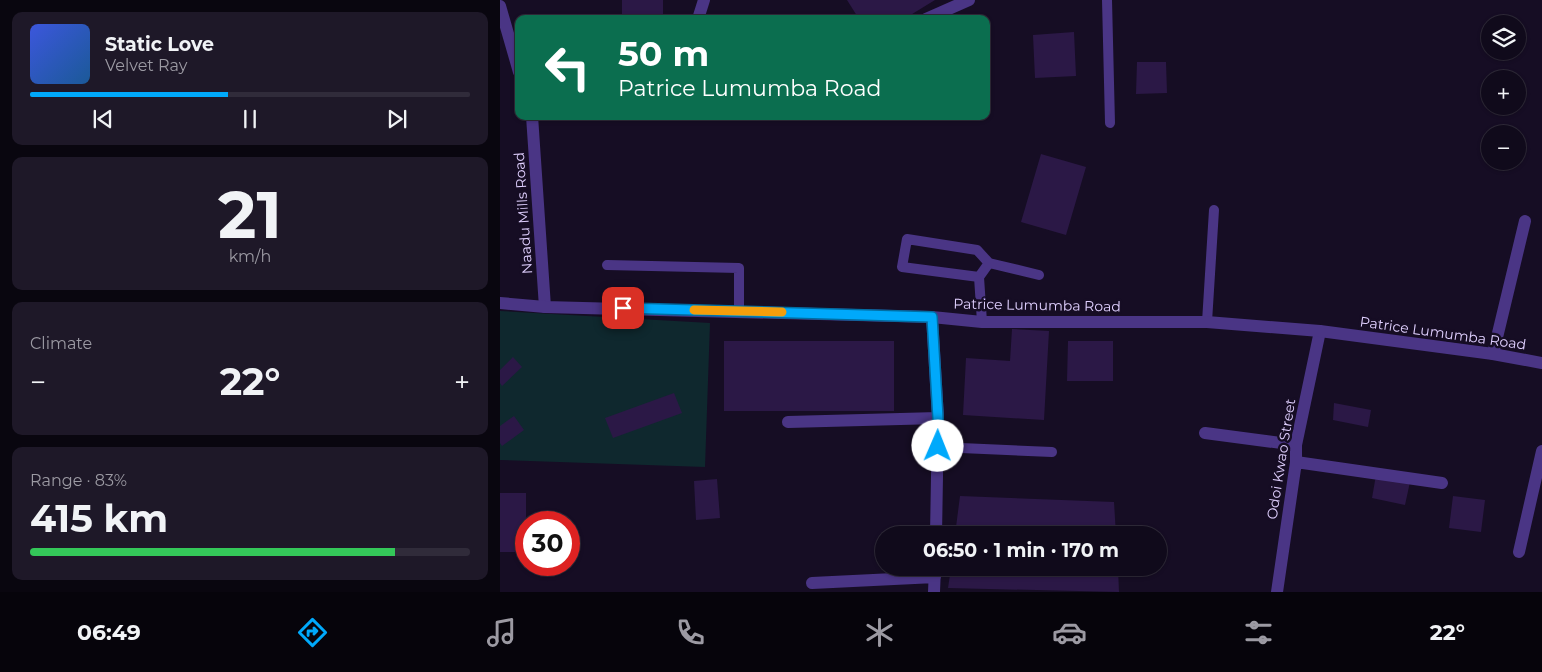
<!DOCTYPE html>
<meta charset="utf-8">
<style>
:root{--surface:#100a1b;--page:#1e1828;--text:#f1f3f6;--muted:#9c9aa3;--line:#302b3a;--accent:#00a9fb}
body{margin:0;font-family:Montserrat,sans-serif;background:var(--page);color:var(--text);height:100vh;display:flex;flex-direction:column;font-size:19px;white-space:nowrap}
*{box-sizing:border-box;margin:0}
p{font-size:16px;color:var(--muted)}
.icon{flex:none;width:28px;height:28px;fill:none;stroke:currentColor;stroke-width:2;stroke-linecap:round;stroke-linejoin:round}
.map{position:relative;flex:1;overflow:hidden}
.panel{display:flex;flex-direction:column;gap:12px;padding:12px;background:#09060f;width:500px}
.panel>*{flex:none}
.top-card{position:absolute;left:15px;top:15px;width:475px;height:105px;border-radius:10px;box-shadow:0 1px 4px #0004,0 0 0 1px var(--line);background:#0b6e4f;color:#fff;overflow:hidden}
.fabs{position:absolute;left:981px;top:15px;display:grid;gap:10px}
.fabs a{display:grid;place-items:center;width:45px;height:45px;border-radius:50%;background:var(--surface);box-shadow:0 1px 4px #0004,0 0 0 1px var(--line);font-size:25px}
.speed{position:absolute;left:15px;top:511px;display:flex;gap:10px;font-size:25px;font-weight:700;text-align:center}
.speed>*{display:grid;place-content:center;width:65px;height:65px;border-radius:50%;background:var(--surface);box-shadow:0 1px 4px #0004,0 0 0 1px var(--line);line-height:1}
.speed .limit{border:8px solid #d22;background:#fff;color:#111}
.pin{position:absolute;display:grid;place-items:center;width:42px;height:42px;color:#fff;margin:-21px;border-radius:10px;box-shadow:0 2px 8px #0006}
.me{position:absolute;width:55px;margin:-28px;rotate:1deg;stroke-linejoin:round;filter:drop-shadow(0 0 4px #0008)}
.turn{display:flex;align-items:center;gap:18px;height:105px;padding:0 20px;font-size:22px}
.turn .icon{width:65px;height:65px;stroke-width:2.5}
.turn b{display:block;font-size:35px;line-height:42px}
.big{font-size:38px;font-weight:700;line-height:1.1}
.panel .card{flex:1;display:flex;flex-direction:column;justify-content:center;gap:8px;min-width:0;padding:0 18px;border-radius:10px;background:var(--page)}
.panel .dial{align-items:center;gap:0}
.dial b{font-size:65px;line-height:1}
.song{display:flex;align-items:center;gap:15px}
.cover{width:60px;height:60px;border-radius:8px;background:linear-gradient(135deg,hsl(230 70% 55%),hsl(210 70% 35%))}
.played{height:5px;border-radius:2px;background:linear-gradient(90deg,var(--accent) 45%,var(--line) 45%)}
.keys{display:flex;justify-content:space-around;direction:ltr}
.heat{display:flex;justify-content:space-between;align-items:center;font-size:28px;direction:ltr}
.charge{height:8px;border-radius:4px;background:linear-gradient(90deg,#34c759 83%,var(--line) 0)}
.trip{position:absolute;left:375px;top:526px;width:292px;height:50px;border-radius:25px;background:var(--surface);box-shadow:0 1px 4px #0004,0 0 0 1px var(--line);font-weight:700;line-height:50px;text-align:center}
.dock{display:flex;height:80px;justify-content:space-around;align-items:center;background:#06040b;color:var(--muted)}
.dock .icon{width:35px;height:35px}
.dock .on{color:var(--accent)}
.dock b{font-size:22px;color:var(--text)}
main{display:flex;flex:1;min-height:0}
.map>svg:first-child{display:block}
.green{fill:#0f282e}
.building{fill:#2b1846}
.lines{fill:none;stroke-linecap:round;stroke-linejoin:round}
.service{stroke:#4a3585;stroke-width:10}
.minor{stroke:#4a3585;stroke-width:12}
.tertiary{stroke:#4a3585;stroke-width:12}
.route-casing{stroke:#006ea3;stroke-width:12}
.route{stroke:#00a9fb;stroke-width:9}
.slow{stroke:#f59e0b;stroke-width:9}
.labels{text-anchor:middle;stroke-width:5;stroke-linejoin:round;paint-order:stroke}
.street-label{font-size:14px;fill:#e0d0ff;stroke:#160d24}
</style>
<main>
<section class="panel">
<div class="card">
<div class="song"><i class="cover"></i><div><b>Static Love</b><p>Velvet Ray</p></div></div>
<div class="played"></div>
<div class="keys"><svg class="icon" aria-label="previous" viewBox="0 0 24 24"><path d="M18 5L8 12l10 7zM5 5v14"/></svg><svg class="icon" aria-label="pause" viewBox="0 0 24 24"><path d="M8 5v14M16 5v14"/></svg><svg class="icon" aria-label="next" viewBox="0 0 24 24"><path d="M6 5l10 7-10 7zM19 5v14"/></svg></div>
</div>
<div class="card dial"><b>21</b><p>km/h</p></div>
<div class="card"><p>Climate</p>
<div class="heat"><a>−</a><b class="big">22°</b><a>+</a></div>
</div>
<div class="card"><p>Range · 83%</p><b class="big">415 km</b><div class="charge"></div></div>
</section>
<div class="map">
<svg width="1042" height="592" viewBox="0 0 1042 592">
<rect width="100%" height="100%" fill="#160d24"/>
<path class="green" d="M0 311 210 323 205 467 0 460Z"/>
<path class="building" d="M122 0H163V15L150 14V19H122Z
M347 0H435L404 19H359Z
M574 32 576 76 535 78 533 35Z
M637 62H666L667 93 636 94Z
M541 154 586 167 566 235 521 222Z
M512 329 549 331 544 420 463 415 466 358 510 361Z
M224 341H394V411H224Z
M568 341H613V381H567Z
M13 357 22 367 2 386 0 383V370Z
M174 393 182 413 113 438 105 418Z
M834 403 871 410 868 427 833 420Z
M14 416 24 430 2 446 0 443V426Z
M876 475 910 482 905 505 872 498Z
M217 479 220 518 196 520 194 481Z
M0 493H26V552H0Z
M460 496 614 502 616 535H455Z
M953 496 985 500 981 532 949 528Z
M451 568H618L619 592 448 588Z"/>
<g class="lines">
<path class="service" d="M607 0 610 123
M489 263 539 275
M107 265 239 268V311
M479 277 402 267 407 239 477 250 489 263 479 277 482 322
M707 322 714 210
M438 447 552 452"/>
<path class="minor" d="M0 6 19 72
M198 19 204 0
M426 19 469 0
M32 116 45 307
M432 317 438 418 436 535
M993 354 1025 221
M288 422 438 418
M705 433 796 445
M796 462 942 483
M1019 552 1042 451
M312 583 435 577
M434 592 435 568
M777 592 796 462V445L820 331"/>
<path class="tertiary" d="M0 303 45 307 432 317 482 322H707L820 331 993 354 1042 363"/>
</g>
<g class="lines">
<defs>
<path id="route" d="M123 308 432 317 438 418V446"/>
</defs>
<use href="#route" class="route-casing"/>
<use href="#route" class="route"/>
<path class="slow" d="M194 310 282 312"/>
</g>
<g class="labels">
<g class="street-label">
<text transform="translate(23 213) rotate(-94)" y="5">Naadu Mills Road</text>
<text transform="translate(537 305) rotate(1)" y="5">Patrice Lumumba Road</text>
<text transform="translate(943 333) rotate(8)" y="5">Patrice Lumumba Road</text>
<text transform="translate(781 459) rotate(-81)" y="5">Odoi Kwao Street</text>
</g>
</g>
</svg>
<div class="fabs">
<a><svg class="icon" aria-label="layers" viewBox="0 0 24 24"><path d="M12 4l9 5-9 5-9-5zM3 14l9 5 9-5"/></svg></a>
<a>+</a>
<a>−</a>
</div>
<div class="speed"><div class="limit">30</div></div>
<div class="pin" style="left:123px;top:308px;background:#d93025"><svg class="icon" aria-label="arrive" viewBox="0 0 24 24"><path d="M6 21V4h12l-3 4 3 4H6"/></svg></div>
<svg class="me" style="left:438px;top:446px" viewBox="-20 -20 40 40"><circle r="19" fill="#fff"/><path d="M0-13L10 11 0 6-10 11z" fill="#00a9fb"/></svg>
<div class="trip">06:50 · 1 min · 170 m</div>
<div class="top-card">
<div class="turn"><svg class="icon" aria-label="left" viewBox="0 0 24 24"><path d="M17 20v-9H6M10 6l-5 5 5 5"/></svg><div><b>50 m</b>Patrice Lumumba Road</div></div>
</div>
</div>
</main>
<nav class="dock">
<b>06:49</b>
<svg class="icon on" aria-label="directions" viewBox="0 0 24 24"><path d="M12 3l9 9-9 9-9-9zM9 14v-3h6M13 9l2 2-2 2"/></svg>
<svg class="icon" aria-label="music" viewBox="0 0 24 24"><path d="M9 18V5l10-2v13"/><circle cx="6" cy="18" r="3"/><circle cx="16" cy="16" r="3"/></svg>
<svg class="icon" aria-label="phone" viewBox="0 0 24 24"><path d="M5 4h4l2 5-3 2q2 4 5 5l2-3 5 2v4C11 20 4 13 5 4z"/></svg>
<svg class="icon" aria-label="climate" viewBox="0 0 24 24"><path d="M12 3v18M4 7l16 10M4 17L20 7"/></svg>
<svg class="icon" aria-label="car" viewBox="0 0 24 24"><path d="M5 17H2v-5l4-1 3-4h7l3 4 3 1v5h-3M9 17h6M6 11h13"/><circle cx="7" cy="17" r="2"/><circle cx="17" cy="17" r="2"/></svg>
<svg class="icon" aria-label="filters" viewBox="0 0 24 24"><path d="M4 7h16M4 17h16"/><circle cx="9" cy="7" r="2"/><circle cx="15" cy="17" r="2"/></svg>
<b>22°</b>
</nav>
